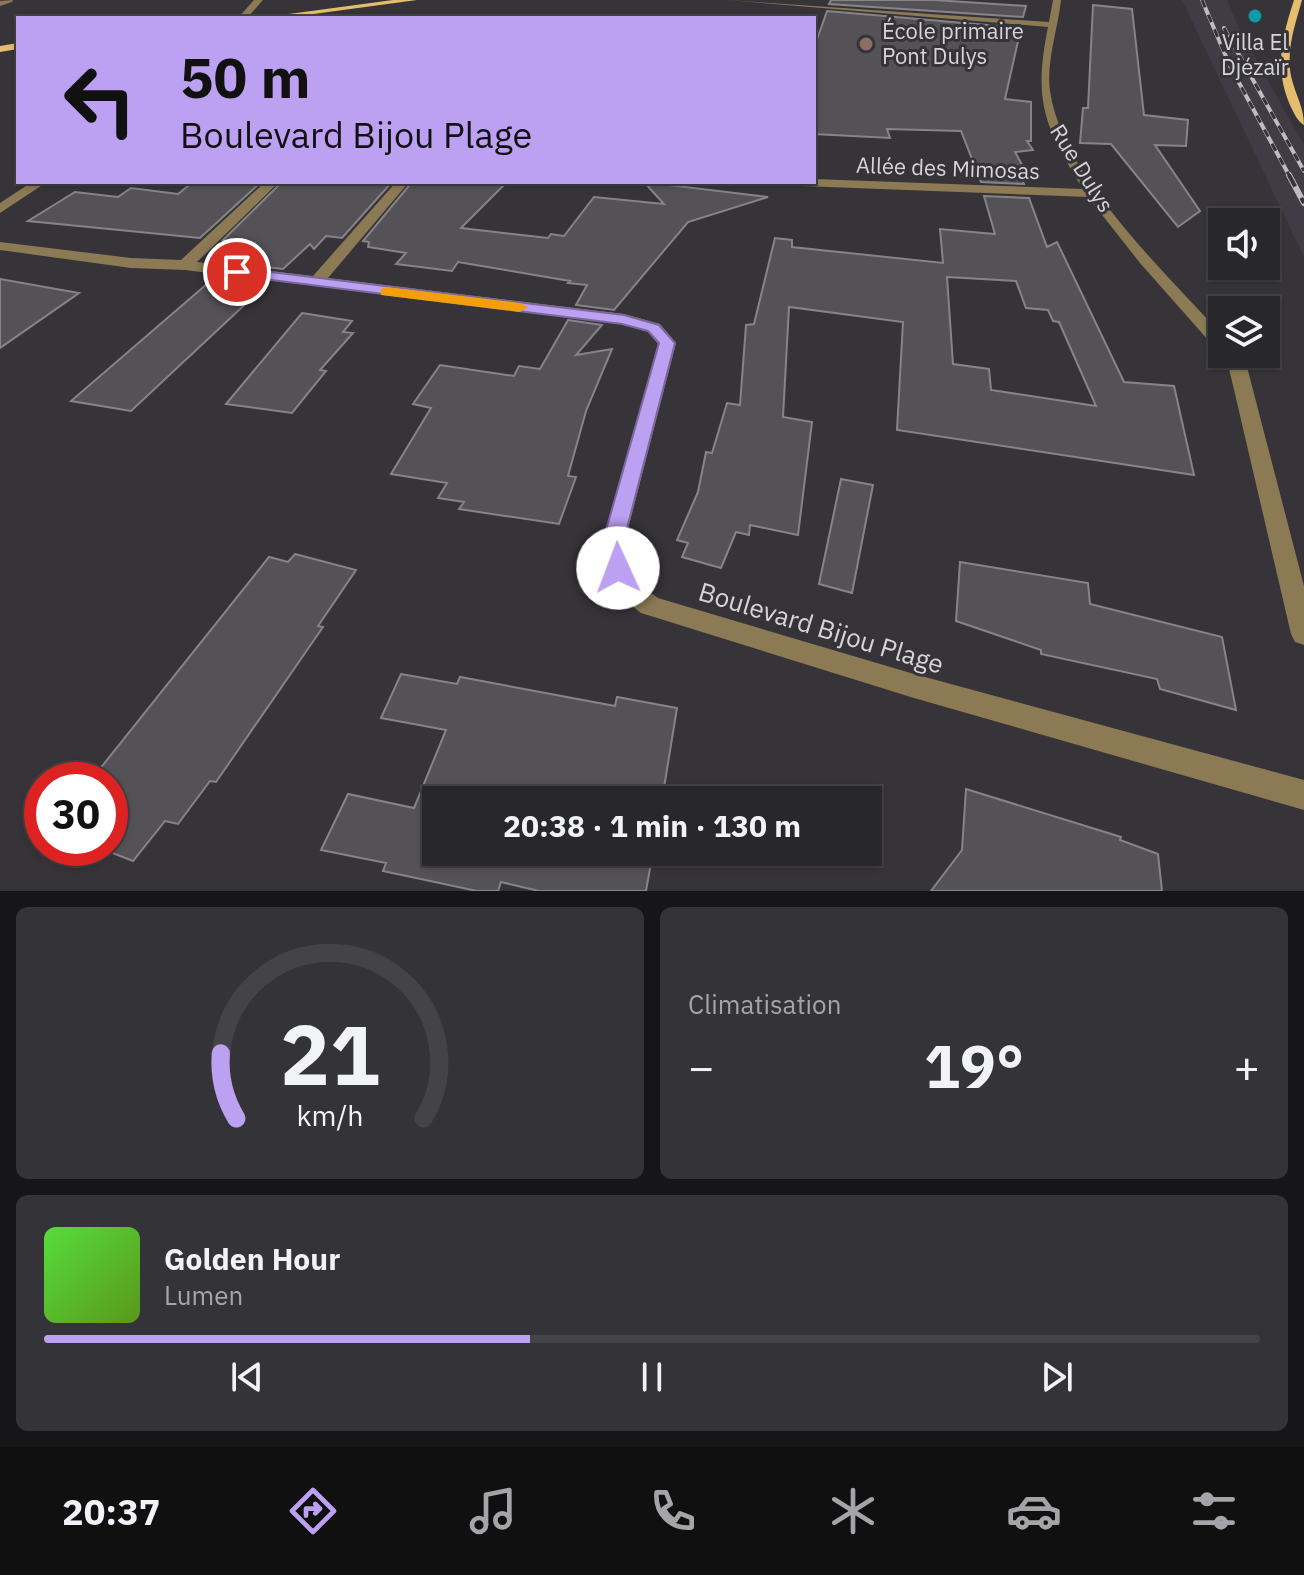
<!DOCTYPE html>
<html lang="fr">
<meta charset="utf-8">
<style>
:root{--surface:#28272b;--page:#343337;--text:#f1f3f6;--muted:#a5a5a9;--line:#444447;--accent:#bca0f2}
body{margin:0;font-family:"IBM Plex Sans",sans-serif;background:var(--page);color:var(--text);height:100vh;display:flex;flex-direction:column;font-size:30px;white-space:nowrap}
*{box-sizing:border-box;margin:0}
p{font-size:26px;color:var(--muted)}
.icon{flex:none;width:44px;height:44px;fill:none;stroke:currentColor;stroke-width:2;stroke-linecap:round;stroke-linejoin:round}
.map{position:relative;height:891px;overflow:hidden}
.panel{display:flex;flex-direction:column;gap:16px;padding:16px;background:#161518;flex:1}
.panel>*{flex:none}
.guide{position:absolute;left:16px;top:16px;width:800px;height:168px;border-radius:0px;box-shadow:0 2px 6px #0004,0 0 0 2px var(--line);background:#bca0f2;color:#111;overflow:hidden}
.controls{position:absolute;left:1208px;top:208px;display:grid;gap:16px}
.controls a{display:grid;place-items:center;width:72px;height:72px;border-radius:0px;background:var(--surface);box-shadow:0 2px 6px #0004,0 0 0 2px var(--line);font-size:40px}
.speed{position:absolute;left:24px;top:762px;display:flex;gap:16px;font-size:40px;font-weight:700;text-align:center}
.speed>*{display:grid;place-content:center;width:104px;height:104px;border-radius:50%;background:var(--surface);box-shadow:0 2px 6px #0004,0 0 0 2px var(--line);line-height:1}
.speed .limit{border:12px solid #d22;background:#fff;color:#111}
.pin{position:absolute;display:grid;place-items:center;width:68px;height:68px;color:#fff;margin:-34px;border:4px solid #fff;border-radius:50%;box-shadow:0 2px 8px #0007}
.me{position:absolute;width:88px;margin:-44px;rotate:358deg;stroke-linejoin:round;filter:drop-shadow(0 0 6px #0008)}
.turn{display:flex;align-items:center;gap:28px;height:168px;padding:0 32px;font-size:36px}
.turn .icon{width:104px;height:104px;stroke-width:2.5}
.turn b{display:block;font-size:56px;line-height:68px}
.big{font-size:60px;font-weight:800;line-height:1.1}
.panel .tile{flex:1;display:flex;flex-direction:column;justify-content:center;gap:12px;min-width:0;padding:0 28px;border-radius:12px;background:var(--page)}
.panel .dial{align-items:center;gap:0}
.dial svg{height:208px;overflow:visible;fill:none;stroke:var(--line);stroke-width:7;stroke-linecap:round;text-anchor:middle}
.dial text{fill:var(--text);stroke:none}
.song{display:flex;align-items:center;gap:24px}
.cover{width:96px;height:96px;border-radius:12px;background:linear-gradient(135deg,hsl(110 70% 55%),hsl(90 70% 35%))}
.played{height:8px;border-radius:4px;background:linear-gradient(90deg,var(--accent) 40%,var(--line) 40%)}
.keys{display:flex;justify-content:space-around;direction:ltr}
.heat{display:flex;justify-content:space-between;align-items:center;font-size:44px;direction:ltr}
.panel .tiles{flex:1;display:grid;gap:16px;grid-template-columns:1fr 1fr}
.tile:last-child{grid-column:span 2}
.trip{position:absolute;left:422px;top:786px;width:460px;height:80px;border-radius:0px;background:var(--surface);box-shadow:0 2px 6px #0004,0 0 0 2px var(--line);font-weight:800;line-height:80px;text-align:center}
.tabs{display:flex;height:128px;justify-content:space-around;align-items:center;background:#101011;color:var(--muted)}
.tabs .icon{width:56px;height:56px}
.tabs .active{color:var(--accent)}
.tabs b{font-size:36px;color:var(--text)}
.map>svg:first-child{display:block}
.built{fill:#403b45}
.building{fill:#545257;stroke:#868489;stroke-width:2;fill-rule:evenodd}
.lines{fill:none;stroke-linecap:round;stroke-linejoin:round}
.minor{fill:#8c7a55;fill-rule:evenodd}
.major{fill:#e4bd6e;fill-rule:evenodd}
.rail-far1-casing{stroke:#bebcc0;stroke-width:4}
.rail-casing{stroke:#bebcc0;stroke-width:6}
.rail-far1{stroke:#363439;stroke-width:3;stroke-dasharray:8;stroke-linecap:butt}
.rail{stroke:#363439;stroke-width:4;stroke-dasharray:13;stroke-linecap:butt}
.route{fill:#bca0f2;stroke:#7a689d;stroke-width:2}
.slow{fill:#f59e0b}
.culture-dot{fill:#0f9aa8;stroke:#363439;stroke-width:3}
.education-dot{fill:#8d6e63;stroke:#363439;stroke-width:3}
.labels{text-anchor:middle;stroke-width:6;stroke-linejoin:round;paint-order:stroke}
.far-poi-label{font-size:22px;fill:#d5d4d7;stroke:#363439;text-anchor:start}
.far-street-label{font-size:22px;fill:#d5d4d7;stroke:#363439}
.street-label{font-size:26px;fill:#d5d4d7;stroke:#363439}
</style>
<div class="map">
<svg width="1304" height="891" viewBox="0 0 1304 891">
<rect width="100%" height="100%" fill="#363439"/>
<path class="built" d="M1182 0H1227L1241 33 1304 145V257Z"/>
<path class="building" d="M831 0H934L1026 6 1023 17 829 4Z
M1093 5 1132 9 1144 115 1188 120 1186 146 1155 145 1200 211 1178 227 1111 144 1080 143 1083 108H1088Z
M827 11 1021 28 1005 99 1031 102V141H1027L1033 150 1015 152 1026 172H1019L1024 184 981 182 961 131 887 129 890 138 814 134V48Z
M193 182H261L200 238 28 221 75 192 118 197 131 188 178 194Z
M282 182H392L342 238 326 236 314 249 310 244 283 269 231 263 254 243 223 240Z
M412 182H507L461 228 548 238 551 234 564 236 594 197 664 204 644 182 768 197 688 222 614 310 576 305 587 285 568 283 570 281 458 262 452 271 396 264 406 253 368 247 369 242 363 241Z
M984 196 1029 198 1047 247 1057 242 1124 382 1174 386 1194 475 897 430 903 322 789 307 783 417 812 422 798 535 750 525 749 535 736 532 721 568 682 557 688 543 677 540 698 492 706 452 712 453 727 403 740 405 746 325 754 324 775 238 792 240V247L943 263 940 229 995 234ZM947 277 1016 281 1026 308 1048 310 1053 321 1059 322 1096 406 991 390 989 369 953 364Z
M215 277 268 283 131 411 71 401Z
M0 279 79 293 0 348Z
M302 313 352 321 343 332 353 333 320 370 326 371 292 413 226 404Z
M568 320 602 325 576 355 612 349 586 411 568 476 576 477 559 524 459 509 464 502 438 498 447 483 391 474 431 408 413 404 440 365 514 376 519 366 540 369Z
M841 479 873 485 852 593 819 584Z
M295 554 356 570 318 626 323 627 216 782 210 781 178 824 165 821 133 861 110 852V780H91L269 557 288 562Z
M960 562 1088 583 1090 604 1222 637 1236 710 1160 689 1157 679 1041 654V650L956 621Z
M401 674 457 684 460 677 615 706 617 697 677 708 662 800H436V852H653L646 891H539L501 882 498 891H477L383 871 386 863 321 850 348 794 414 808 446 730 381 718Z
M966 789 1121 837 1120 840 1158 854 1162 891H931L962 850Z"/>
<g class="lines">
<path class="minor" d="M13 0 12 2 0 6V1Z
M254 0H263L247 18H238Z
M727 0 1049 22 1053 0H1061C1058 29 1046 61 1050 91 1062 176 1166 273 1222 335V350L1216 349 1140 263 1088 197 802 186 796 182H814V179L1083 189C1044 126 1033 101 1048 27Z
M32 182H47L0 213V203Z
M265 182H279L197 262 313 276 396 182H409L328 278 624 314 660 324 676 343 623 548 635 581 658 598 914 674 1304 780V810L914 698 641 613 617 594 601 548 658 344 648 332 622 324 185 270 131 268 0 250V242L131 258 181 260Z
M1222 351V354H1239L1246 363 1304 586V645L1295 642 1291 634 1228 364 1220 354Z"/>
<path class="major" d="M393 0H417L284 18H259Z
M1294 0H1302C1295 25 1286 50 1291 76 1295 94 1304 107 1304 125 1297 121 1294 113 1290 105 1274 68 1282 37 1294 0Z
M18 43V49L0 52V46Z"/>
<defs>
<path id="rail-far1" d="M1202 0 1230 66 1290 177
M1224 28 1304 171"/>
<path id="rail" d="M1289 175 1304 203"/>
</defs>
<use href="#rail-far1" class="rail-far1-casing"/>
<use href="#rail" class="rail-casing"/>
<use href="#rail-far1" class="rail-far1"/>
<use href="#rail" class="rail"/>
</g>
<path class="route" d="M237 268 624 315 659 325 675 343 622 548 629 568 625 574H611L601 548 659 343 648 331 622 324 232 275 230 272Z"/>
<path class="slow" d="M386 287 520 303 528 307 520 312 381 295V289Z"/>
<circle class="culture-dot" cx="1255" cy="16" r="8"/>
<circle class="education-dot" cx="866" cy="44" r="8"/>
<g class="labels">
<g class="far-poi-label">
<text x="882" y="39">École primaire<tspan x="882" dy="25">Pont Dulys</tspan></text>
<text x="1255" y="50" text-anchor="middle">Villa El<tspan x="1255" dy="25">Djézaïr</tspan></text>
</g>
<g class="far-street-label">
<text transform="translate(948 168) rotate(2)" y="8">Allée des Mimosas</text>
<text transform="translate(1082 168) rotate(58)" y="8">Rue Dulys</text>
</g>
<g class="street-label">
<text transform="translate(821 628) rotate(17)" y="9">Boulevard Bijou Plage</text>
</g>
</g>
</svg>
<div class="controls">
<a><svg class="icon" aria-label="sound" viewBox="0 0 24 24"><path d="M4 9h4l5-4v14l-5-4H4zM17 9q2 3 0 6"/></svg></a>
<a><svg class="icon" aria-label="layers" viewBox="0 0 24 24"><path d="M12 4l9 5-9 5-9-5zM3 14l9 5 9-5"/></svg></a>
</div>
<div class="speed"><div class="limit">30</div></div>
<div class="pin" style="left:237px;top:272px;background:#d93025"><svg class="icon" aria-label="arrive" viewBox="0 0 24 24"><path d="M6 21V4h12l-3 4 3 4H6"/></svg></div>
<svg class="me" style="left:618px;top:568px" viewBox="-20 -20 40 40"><circle r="19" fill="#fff"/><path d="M0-13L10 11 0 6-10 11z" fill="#bca0f2"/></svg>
<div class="trip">20:38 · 1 min · 130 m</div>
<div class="guide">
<div class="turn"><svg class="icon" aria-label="left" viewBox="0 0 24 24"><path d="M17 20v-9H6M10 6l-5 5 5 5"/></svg><div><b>50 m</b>Boulevard Bijou Plage</div></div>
</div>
</div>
<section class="panel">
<div class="tiles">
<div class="tile dial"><svg viewBox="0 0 100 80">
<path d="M14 69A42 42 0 1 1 86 69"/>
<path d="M14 69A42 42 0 0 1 8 44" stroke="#bca0f2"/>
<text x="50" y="56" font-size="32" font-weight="700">21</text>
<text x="50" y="72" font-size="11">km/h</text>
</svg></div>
<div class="tile"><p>Climatisation</p>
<div class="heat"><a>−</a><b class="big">19°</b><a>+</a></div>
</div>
<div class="tile">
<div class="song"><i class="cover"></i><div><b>Golden Hour</b><p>Lumen</p></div></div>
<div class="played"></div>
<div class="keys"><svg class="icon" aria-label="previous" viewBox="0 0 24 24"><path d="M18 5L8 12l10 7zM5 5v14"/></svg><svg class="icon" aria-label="pause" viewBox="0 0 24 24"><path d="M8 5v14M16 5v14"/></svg><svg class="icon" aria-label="next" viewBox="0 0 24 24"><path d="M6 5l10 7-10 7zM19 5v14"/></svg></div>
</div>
</div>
</section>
<nav class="tabs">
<b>20:37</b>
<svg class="icon active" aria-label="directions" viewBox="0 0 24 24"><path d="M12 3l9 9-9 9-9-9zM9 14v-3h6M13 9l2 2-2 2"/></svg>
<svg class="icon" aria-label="music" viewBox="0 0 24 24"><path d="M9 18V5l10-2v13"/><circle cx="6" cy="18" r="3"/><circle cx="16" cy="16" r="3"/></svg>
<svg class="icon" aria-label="phone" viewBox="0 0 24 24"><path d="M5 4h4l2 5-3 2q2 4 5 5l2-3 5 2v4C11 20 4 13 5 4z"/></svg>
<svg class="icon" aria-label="climate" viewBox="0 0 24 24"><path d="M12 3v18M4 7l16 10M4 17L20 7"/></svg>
<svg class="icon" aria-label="car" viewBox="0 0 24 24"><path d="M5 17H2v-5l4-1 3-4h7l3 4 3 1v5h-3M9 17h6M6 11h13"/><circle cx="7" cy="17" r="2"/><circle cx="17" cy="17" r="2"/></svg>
<svg class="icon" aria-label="filters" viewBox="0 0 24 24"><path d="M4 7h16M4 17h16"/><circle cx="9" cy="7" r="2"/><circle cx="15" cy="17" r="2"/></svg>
</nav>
